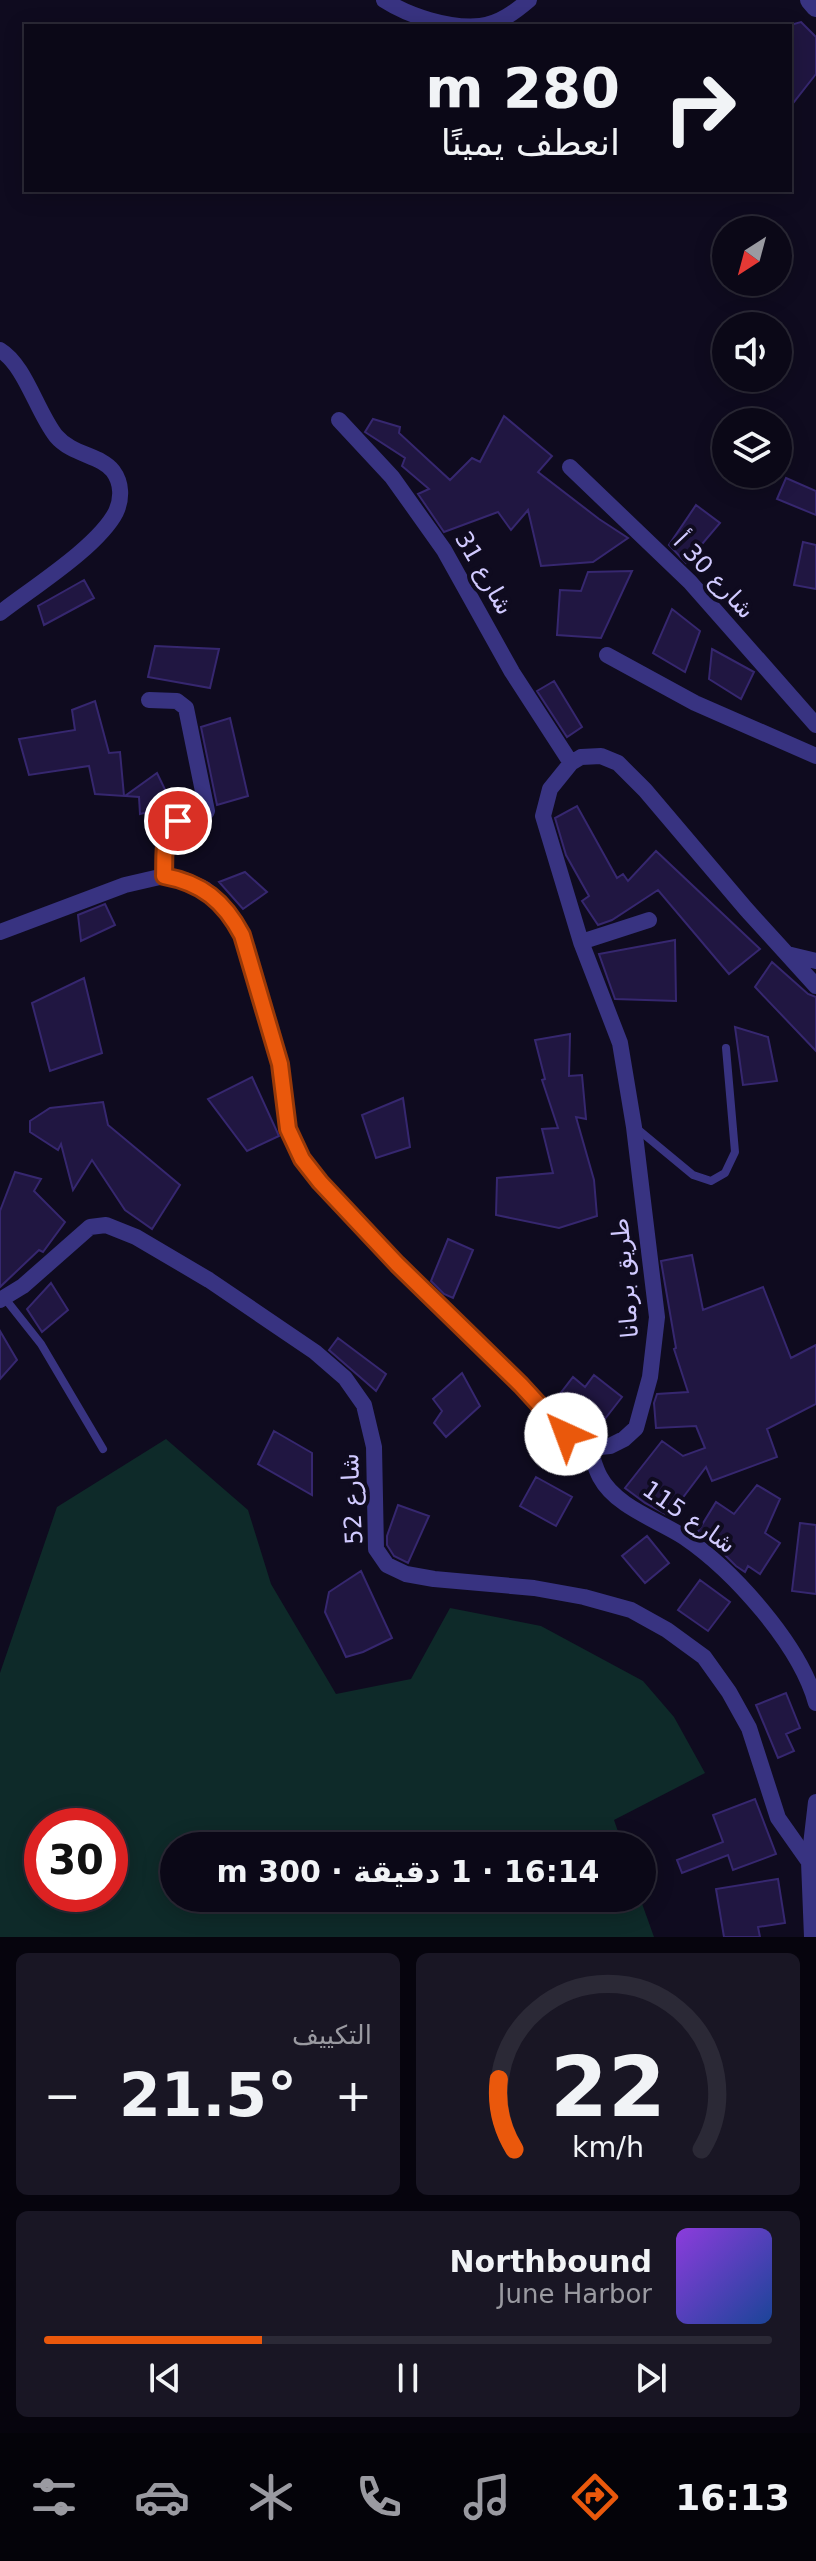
<!DOCTYPE html>
<html lang="ar">
<meta charset="utf-8">
<style>
:root{--surface:#0b0817;--page:#191624;--text:#f1f3f6;--muted:#9a9aa1;--line:#2b2936;--accent:#ea580c}
body{margin:0;font-family:"DejaVu Sans","Noto Sans Arabic",sans-serif;background:var(--page);color:var(--text);direction:rtl;height:100vh;display:flex;flex-direction:column;font-size:30px;white-space:nowrap}
*{box-sizing:border-box;margin:0}
p{font-size:26px;color:var(--muted)}
.icon{flex:none;width:44px;height:44px;fill:none;stroke:currentColor;stroke-width:2;stroke-linecap:round;stroke-linejoin:round}
.map{position:relative;height:1937px;overflow:hidden;direction:ltr}
.drawer{display:flex;flex-direction:column;gap:16px;padding:16px;background:#06040d;flex:1}
.drawer>*{flex:none}
.banner{position:absolute;left:24px;top:24px;width:768px;height:168px;border-radius:0px;box-shadow:0 4px 20px #0003,0 0 0 2px var(--line);direction:rtl;background:#0b0817;color:var(--text);overflow:hidden}
.needle{width:52px;rotate:216deg}
.tools{position:absolute;left:712px;top:216px;display:grid;gap:16px}
.tools a{display:grid;place-items:center;width:80px;height:80px;border-radius:50%;background:var(--surface);box-shadow:0 4px 20px #0003,0 0 0 2px var(--line);font-size:40px}
.speed{position:absolute;left:24px;top:1808px;display:flex;gap:16px;font-size:40px;font-weight:700;text-align:center}
.speed>*{display:grid;place-content:center;width:104px;height:104px;border-radius:50%;background:var(--surface);box-shadow:0 4px 20px #0003,0 0 0 2px var(--line);line-height:1}
.speed .limit{border:12px solid #d22;background:#fff;color:#111}
.pin{position:absolute;display:grid;place-items:center;width:68px;height:68px;color:#fff;margin:-34px;border:4px solid #fff;border-radius:50%;box-shadow:0 2px 8px #0007}
.me{position:absolute;width:88px;margin:-44px;rotate:317deg;stroke-linejoin:round;filter:drop-shadow(0 0 6px #0008)}
.turn{display:flex;align-items:center;gap:28px;height:168px;padding:0 40px;font-size:36px}
.turn .icon{width:104px;height:104px;stroke-width:2.5}
.turn b{display:block;font-size:56px;line-height:68px}
.big{font-size:60px;font-weight:600;line-height:1.1}
.drawer .widget{flex:1;display:flex;flex-direction:column;justify-content:center;gap:12px;min-width:0;padding:0 28px;border-radius:12px;background:var(--page)}
.drawer .dial{align-items:center;gap:0}
.dial svg{height:208px;overflow:visible;fill:none;stroke:var(--line);stroke-width:7;stroke-linecap:round;text-anchor:middle}
.dial text{fill:var(--text);stroke:none}
.song{display:flex;align-items:center;gap:24px}
.cover{width:96px;height:96px;border-radius:12px;background:linear-gradient(135deg,hsl(270 70% 55%),hsl(220 70% 35%))}
.played{height:8px;border-radius:4px;background:linear-gradient(90deg,var(--accent) 30%,var(--line) 30%)}
.keys{display:flex;justify-content:space-around;direction:ltr}
.heat{display:flex;justify-content:space-between;align-items:center;font-size:44px;direction:ltr}
.drawer .tiles{flex:1;display:grid;gap:16px;grid-template-columns:1fr 1fr}
.widget:last-child{grid-column:span 2}
.trip{position:absolute;left:160px;top:1832px;width:496px;height:80px;border-radius:40px;background:var(--surface);box-shadow:0 4px 20px #0003,0 0 0 2px var(--line);font-weight:600;line-height:80px;text-align:center;direction:rtl}
.tab-bar{display:flex;height:128px;justify-content:space-around;align-items:center;background:#040309;color:var(--muted)}
.tab-bar .icon{width:56px;height:56px}
.tab-bar .active{color:var(--accent)}
.tab-bar b{font-size:36px;color:var(--text)}
.map>svg:first-child{display:block}
.green{fill:#0e2a29;fill-rule:evenodd}
.building{fill:#201641;stroke:#36276f;stroke-width:2}
.lines{fill:none;stroke-linecap:round;stroke-linejoin:round}
.service{stroke:#383381;stroke-width:8}
.minor{stroke:#383381;stroke-width:16}
.tertiary{stroke:#383381;stroke-width:20}
.route-casing{stroke:#983908;stroke-width:20}
.route{stroke:#ea580c;stroke-width:14}
.labels{text-anchor:middle;stroke-width:8;stroke-linejoin:round;paint-order:stroke}
.street-label{font-size:24px;fill:#d1caff;stroke:#0f0b1f}
</style>
<div class="map">
<svg width="816" height="1937" viewBox="0 0 816 1937">
<rect width="100%" height="100%" fill="#0f0b1f"/>
<path class="green" d="M166 1439 248 1510 271 1584 336 1694 411 1679 450 1608 541 1626 643 1681 674 1717 705 1773 614 1820 623 1846H174V1898H640L654 1937H0V1673L57 1507ZM42 1826H110V1894H42Z"/>
<path class="building" d="M801 22 816 37V74L790 107V25Z
M504 416 552 456 538 472 599 519 628 538 593 562 541 566 528 510 511 530 498 512 444 532 418 494 429 489 402 466 405 458 365 432 373 419 400 427 399 433 450 480 472 458 480 462Z
M786 478 816 491V515L777 499Z
M696 505 720 523 686 563 669 545Z
M803 542 816 545V589L794 585Z
M632 571 601 638 557 635 560 590 581 591 588 572Z
M84 580 94 598 44 625 38 606Z
M672 609 700 631 685 672 653 653Z
M155 646 219 649 210 688 148 677Z
M712 649 754 672 741 699 709 679Z
M554 681 582 727 567 737 537 691Z
M95 701 109 753 120 752 124 796 95 794 89 766 29 775 19 739 75 730 72 710Z
M230 718 248 796 217 805 201 727Z
M157 773 173 806 140 814 139 797 125 796Z
M577 806 617 878 623 874 628 881 656 851 760 949 729 974 658 890 612 920 598 925 582 901 589 896 566 855 555 818Z
M245 872 267 892 243 909 219 882Z
M105 904 115 925 81 941 78 915Z
M675 940 676 1001 615 999 599 954Z
M772 962 808 994 816 997V1051L755 987Z
M84 978 102 1053 50 1071 32 1003Z
M735 1027 768 1037 777 1081 743 1085Z
M570 1034 569 1076 582 1075 586 1119 576 1117 594 1180 597 1216 559 1228 496 1215 497 1178 553 1173 542 1129 558 1128 542 1080 545 1079 535 1040Z
M252 1077 279 1136 247 1151 208 1099Z
M403 1098 410 1147 376 1158 362 1115Z
M103 1102 108 1125 180 1185 152 1229 125 1210 92 1160 73 1190 61 1144 58 1150 30 1132V1121L50 1108Z
M15 1172 41 1179 34 1191 65 1222 43 1252 39 1250 0 1287V1211Z
M448 1239 473 1250 453 1298 444 1294 431 1281Z
M692 1255 703 1310 763 1287 791 1358 816 1345V1404L767 1429 777 1457 712 1481 706 1467 669 1516 645 1503 625 1488 662 1441 683 1456 705 1448 696 1426 656 1428 654 1403 657 1394 688 1392 674 1349 676 1348 661 1261Z
M51 1283 68 1310 42 1332 27 1309Z
M0 1331 17 1360 0 1379Z
M338 1338 386 1374 376 1391 329 1350Z
M462 1373 480 1406 446 1437 434 1423 442 1411 433 1399Z
M594 1375 622 1397 594 1433 588 1429 586 1433 573 1425 553 1403 573 1377 585 1387Z
M274 1431 312 1453V1495L258 1464Z
M536 1477 572 1497 556 1526 520 1506Z
M757 1485 780 1499 765 1533 780 1543 760 1574 748 1566 745 1572 736 1566 717 1547 697 1533 716 1502 734 1514Z
M398 1505 429 1516 408 1563 394 1556 387 1545V1536Z
M800 1523 816 1525V1594L792 1591Z
M647 1536 669 1563 645 1583 622 1556Z
M361 1571 392 1638 363 1652 346 1657 325 1612 329 1592Z
M700 1580 730 1602 708 1631 678 1610Z
M786 1693 800 1728 786 1734 794 1751 778 1758 756 1705Z
M755 1799 776 1854 733 1870 728 1855 682 1873 677 1860 723 1842 713 1815Z
M778 1879 785 1923 758 1927 760 1937H724L716 1889Z"/>
<g class="lines">
<path class="service" d="M635 1127 693 1175 711 1181 725 1173 735 1152 726 1048
M3 1296 41 1344 103 1449"/>
<path class="minor" d="M384 0C409 16 449 29 480 26 499 24 515 12 529 0
M0 350C25 365 37 412 56 436 72 455 101 455 113 471 122 483 122 499 116 512 98 547 32 588 0 613
M339 420 392 477 444 550 512 672 571 763
M570 467 690 582 816 725
M607 655 695 703 816 756
M149 700 177 701 186 708 207 811 202 818 178 821 169 827 164 876
M0 932 125 885 164 876 185 880 205 889 220 902 232 916 242 935 252 966 280 1064 288 1129 302 1159 320 1182 397 1264 521 1385 566 1434 589 1448 610 1446 624 1439 636 1428 650 1377 657 1317 634 1127 620 1043 581 942 543 816 550 789 571 763 581 757 601 756 618 763 645 790 746 909 816 986
M581 942 649 920
M787 954 816 961
M0 1300 23 1286 90 1227 106 1225 136 1237 209 1280 315 1352 345 1378 364 1405 374 1447 376 1549 387 1565 406 1574 434 1579 534 1588 584 1597 631 1610 667 1630 704 1657 729 1692 749 1728 778 1818 809 1862
M589 1448C593 1458 595 1468 600 1477 616 1507 658 1520 684 1537 734 1571 800 1645 816 1703
M812 1937 809 1862 816 1802"/>
<path class="tertiary" d="M810 0 816 7"/>
</g>
<g class="lines">
<defs>
<path id="route" d="M178 821C161 829 165 859 164 876 202 883 224 901 242 935L280 1064 288 1129 302 1159 320 1182 397 1264 521 1385 566 1434"/>
</defs>
<use href="#route" class="route-casing"/>
<use href="#route" class="route"/>
</g>
<g class="labels">
<g class="street-label">
<text transform="translate(484 573) rotate(60)" y="8">شارع 31</text>
<text transform="translate(714 576) rotate(47)" y="8">شارع 30 أ</text>
<text transform="translate(625 1278) rotate(-95)" y="8">طريق برمانا</text>
<text transform="translate(352 1499) rotate(-93)" y="8">شارع 52</text>
<text transform="translate(689 1517) rotate(35)" y="8">شارع 115</text>
</g>
</g>
</svg>
<div class="tools">
<a><svg class="needle" viewBox="-14 -14 28 28"><path d="M0-13l5 13h-10z" fill="#e53935"/><path d="M0 13l5-13h-10z" fill="#9a9aa1"/></svg></a>
<a><svg class="icon" aria-label="sound" viewBox="0 0 24 24"><path d="M4 9h4l5-4v14l-5-4H4zM17 9q2 3 0 6"/></svg></a>
<a><svg class="icon" aria-label="layers" viewBox="0 0 24 24"><path d="M12 4l9 5-9 5-9-5zM3 14l9 5 9-5"/></svg></a>
</div>
<div class="speed"><div class="limit">30</div></div>
<div class="pin" style="left:178px;top:821px;background:#d93025"><svg class="icon" aria-label="arrive" viewBox="0 0 24 24"><path d="M6 21V4h12l-3 4 3 4H6"/></svg></div>
<svg class="me" style="left:566px;top:1434px" viewBox="-20 -20 40 40"><circle r="19" fill="#fff"/><path d="M0-13L10 11 0 6-10 11z" fill="#ea580c"/></svg>
<div class="trip">16:14 · 1 دقيقة · 300 m</div>
<div class="banner">
<div class="turn"><svg class="icon" aria-label="right" viewBox="0 0 24 24"><path d="M7 20v-9h11M14 6l5 5-5 5"/></svg><div><b>280 m</b>انعطف يمينًا</div></div>
</div>
</div>
<section class="drawer">
<div class="tiles">
<div class="widget dial"><svg viewBox="0 0 100 80">
<path d="M14 69A42 42 0 1 1 86 69"/>
<path d="M14 69A42 42 0 0 1 8 42" stroke="#ea580c"/>
<text x="50" y="56" font-size="32" font-weight="700">22</text>
<text x="50" y="72" font-size="11">km/h</text>
</svg></div>
<div class="widget"><p>التكييف</p>
<div class="heat"><a>−</a><b class="big">21.5°</b><a>+</a></div>
</div>
<div class="widget">
<div class="song"><i class="cover"></i><div><b>Northbound</b><p>June Harbor</p></div></div>
<div class="played"></div>
<div class="keys"><svg class="icon" aria-label="previous" viewBox="0 0 24 24"><path d="M18 5L8 12l10 7zM5 5v14"/></svg><svg class="icon" aria-label="pause" viewBox="0 0 24 24"><path d="M8 5v14M16 5v14"/></svg><svg class="icon" aria-label="next" viewBox="0 0 24 24"><path d="M6 5l10 7-10 7zM19 5v14"/></svg></div>
</div>
</div>
</section>
<nav class="tab-bar">
<b>16:13</b>
<svg class="icon active" aria-label="directions" viewBox="0 0 24 24"><path d="M12 3l9 9-9 9-9-9zM9 14v-3h6M13 9l2 2-2 2"/></svg>
<svg class="icon" aria-label="music" viewBox="0 0 24 24"><path d="M9 18V5l10-2v13"/><circle cx="6" cy="18" r="3"/><circle cx="16" cy="16" r="3"/></svg>
<svg class="icon" aria-label="phone" viewBox="0 0 24 24"><path d="M5 4h4l2 5-3 2q2 4 5 5l2-3 5 2v4C11 20 4 13 5 4z"/></svg>
<svg class="icon" aria-label="climate" viewBox="0 0 24 24"><path d="M12 3v18M4 7l16 10M4 17L20 7"/></svg>
<svg class="icon" aria-label="car" viewBox="0 0 24 24"><path d="M5 17H2v-5l4-1 3-4h7l3 4 3 1v5h-3M9 17h6M6 11h13"/><circle cx="7" cy="17" r="2"/><circle cx="17" cy="17" r="2"/></svg>
<svg class="icon" aria-label="filters" viewBox="0 0 24 24"><path d="M4 7h16M4 17h16"/><circle cx="9" cy="7" r="2"/><circle cx="15" cy="17" r="2"/></svg>
</nav>
